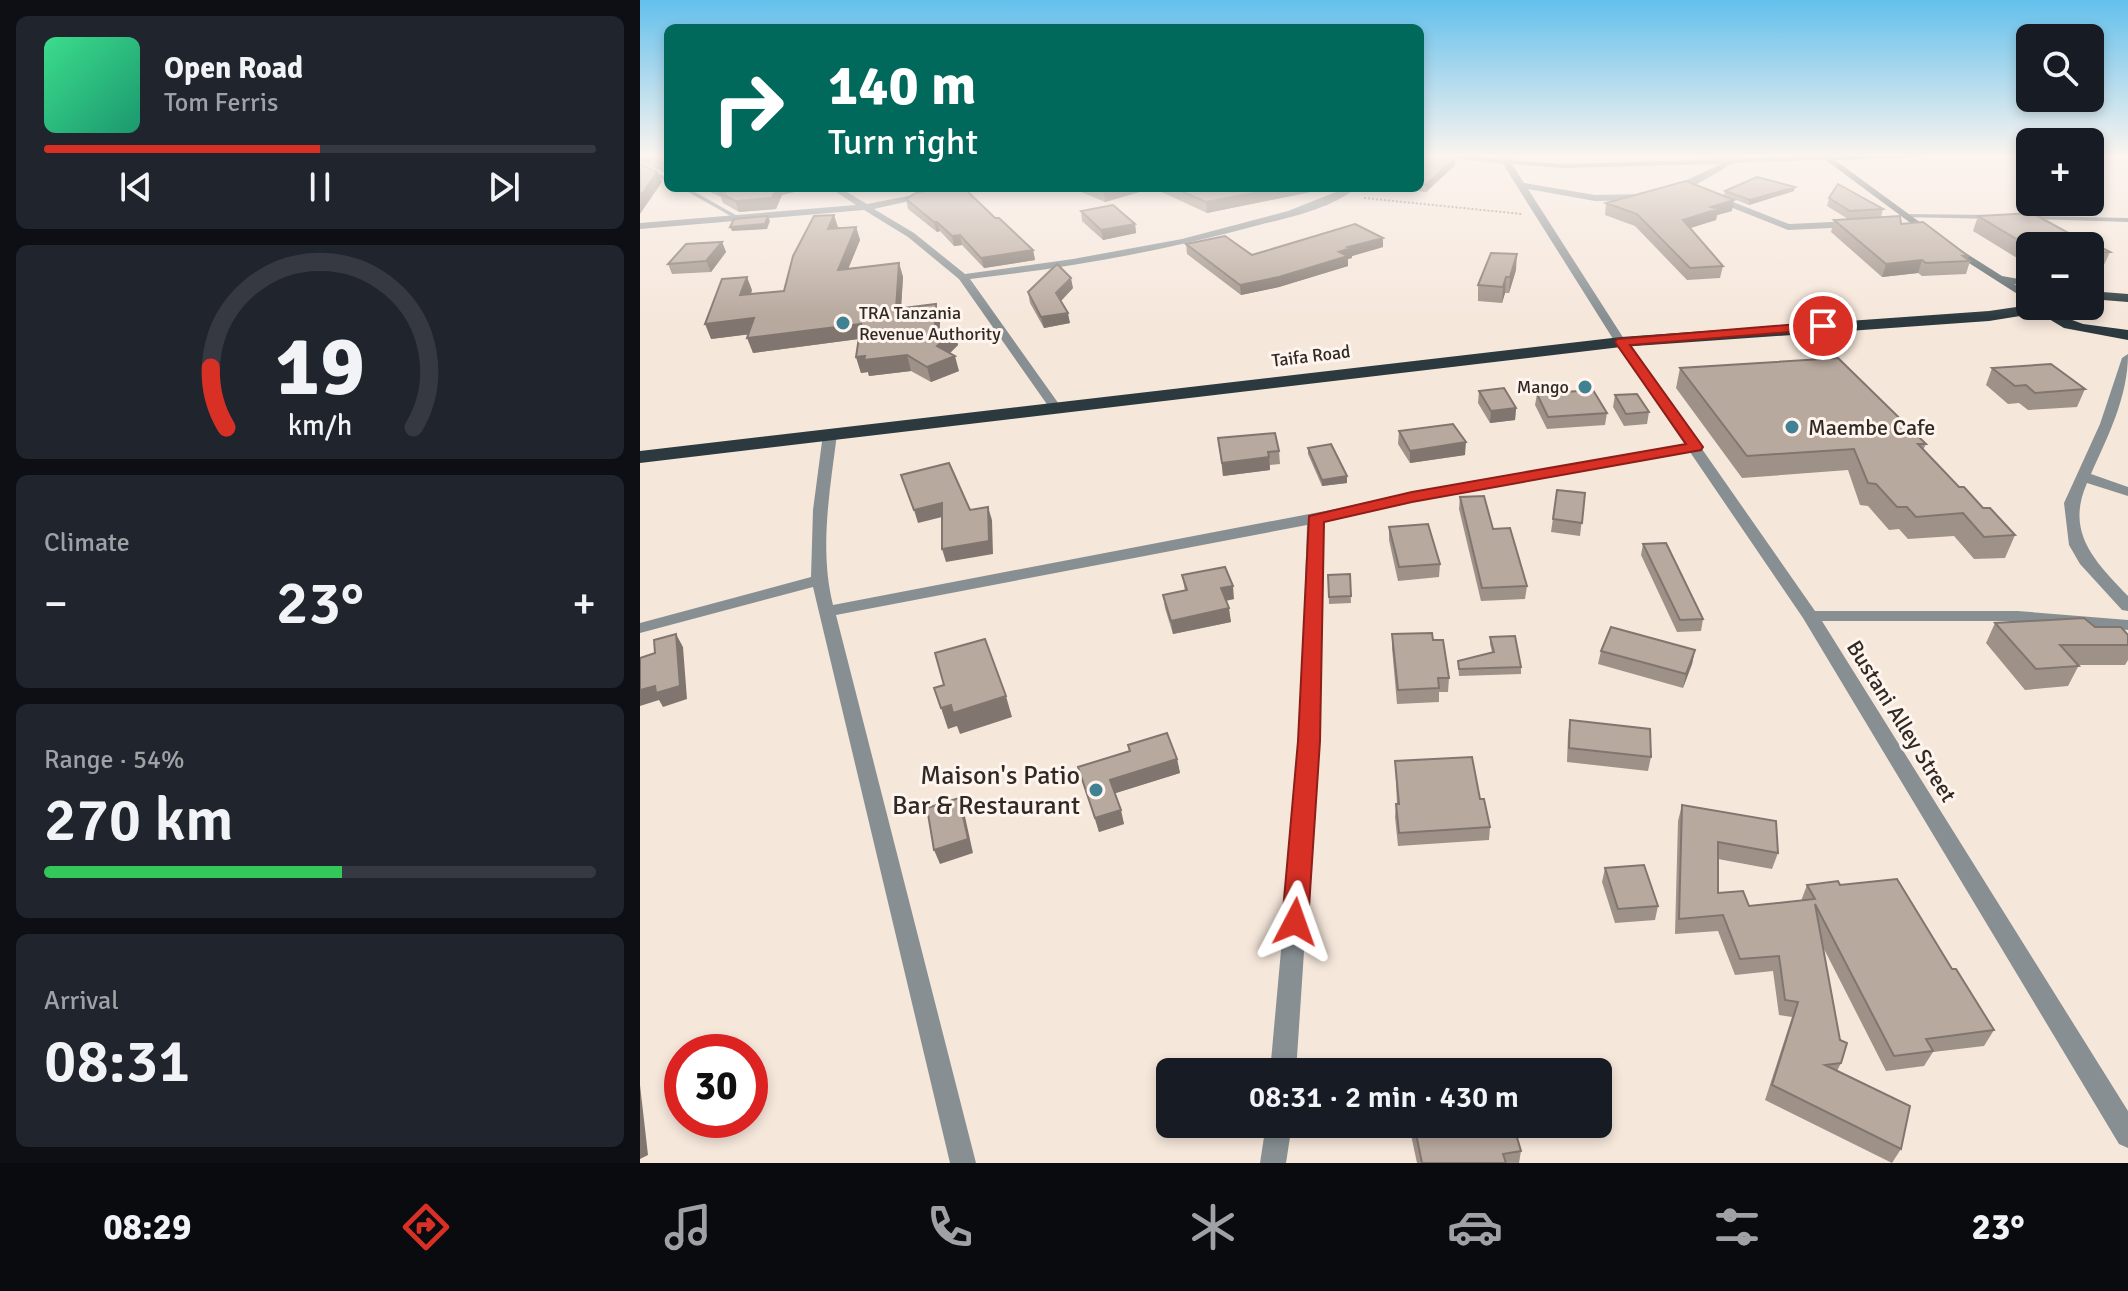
<!DOCTYPE html>
<meta charset="utf-8">
<style>
:root{--surface:#171b24;--page:#20242c;--text:#f1f3f6;--muted:#9ea1a6;--line:#363941;--accent:#d93025}
body{margin:0;font-family:Signika,sans-serif;background:var(--page);color:var(--text);height:100vh;display:flex;flex-direction:column;font-size:30px;white-space:nowrap}
*{box-sizing:border-box;margin:0}
p{font-size:26px;color:var(--muted)}
.icon{flex:none;width:44px;height:44px;fill:none;stroke:currentColor;stroke-width:2;stroke-linecap:round;stroke-linejoin:round}
.map{position:relative;flex:1;overflow:hidden}
.details{display:flex;flex-direction:column;gap:16px;padding:16px;background:#0d0f14;width:640px}
.details>*{flex:none}
.guide{position:absolute;left:24px;top:24px;width:760px;height:168px;border-radius:12px;box-shadow:0 4px 12px #0003;background:#00695c;color:#fff;overflow:hidden}
.tools{position:absolute;left:1376px;top:24px;display:grid;gap:16px}
.tools a{display:grid;place-items:center;width:88px;height:88px;border-radius:12px;background:var(--surface);box-shadow:0 4px 12px #0003;font-size:40px}
.speed{position:absolute;left:24px;top:1034px;display:flex;gap:16px;font-size:40px;font-weight:700;text-align:center}
.speed>*{display:grid;place-content:center;width:104px;height:104px;border-radius:50%;background:var(--surface);box-shadow:0 4px 12px #0003;line-height:1}
.speed .limit{border:12px solid #d22;background:#fff;color:#111}
.pin{position:absolute;display:grid;place-items:center;width:68px;height:68px;color:#fff;margin:-34px;border:4px solid #fff;border-radius:50%;box-shadow:0 2px 8px #0007}
.me{position:absolute;width:88px;margin:-44px;rotate:4deg;stroke-linejoin:round;filter:drop-shadow(0 0 6px #0008)}
.turn{display:flex;align-items:center;gap:28px;height:168px;padding:0 32px;font-size:36px}
.turn .icon{width:104px;height:104px;stroke-width:2.5}
.turn b{display:block;font-size:56px;line-height:68px}
.big{font-size:60px;font-weight:600;line-height:1.1}
.details .widget{flex:1;display:flex;flex-direction:column;justify-content:center;gap:12px;min-width:0;padding:0 28px;border-radius:12px;background:var(--page)}
.details .dial{align-items:center;gap:0}
.dial svg{height:208px;overflow:visible;fill:none;stroke:var(--line);stroke-width:7;stroke-linecap:round;text-anchor:middle}
.dial text{fill:var(--text);stroke:none}
.song{display:flex;align-items:center;gap:24px}
.cover{width:96px;height:96px;border-radius:12px;background:linear-gradient(135deg,hsl(150 70% 55%),hsl(160 70% 35%))}
.played{height:8px;border-radius:4px;background:linear-gradient(90deg,var(--accent) 50%,var(--line) 50%)}
.keys{display:flex;justify-content:space-around;direction:ltr}
.heat{display:flex;justify-content:space-between;align-items:center;font-size:44px;direction:ltr}
.charge{height:12px;border-radius:6px;background:linear-gradient(90deg,#34c759 54%,var(--line) 0)}
.trip{position:absolute;left:516px;top:1058px;width:456px;height:80px;border-radius:12px;background:var(--surface);box-shadow:0 4px 12px #0003;font-weight:600;line-height:80px;text-align:center}
.menu{display:flex;height:128px;justify-content:space-around;align-items:center;background:#090b0e;color:var(--muted)}
.menu .icon{width:56px;height:56px}
.menu .active{color:var(--accent)}
.menu b{font-size:36px;color:var(--text)}
main{display:flex;flex:1;min-height:0}
.map>svg:first-child{display:block}
.lines{fill:none;stroke-linecap:round;stroke-linejoin:round}
.path{stroke:#91877f;stroke-width:2;stroke-dasharray:2 2;stroke-linecap:butt}
.service{fill:#878f92;fill-rule:evenodd}
.minor{fill:#878f92;fill-rule:evenodd}
.secondary{fill:#596568;fill-rule:evenodd}
.trunk{fill:#2c3a3f;fill-rule:evenodd}
.wall{fill:#9e9188}
.shaded-wall{fill:#81766f}
.building{fill:#b8a99e;stroke:#81766f;stroke-width:2}
.route{fill:#d93025;stroke:#8d1f18;stroke-width:2}
.poi-dot{fill:#408293;stroke:#fff5ee;stroke-width:3}
.labels{text-anchor:middle;stroke-width:6;stroke-linejoin:round;paint-order:stroke}
.far-poi-label{font-size:18px;fill:#302a25;stroke:#fff5ee;text-anchor:start}
.far-street-label{font-size:18px;fill:#302a25;stroke:#fff5ee}
.poi-label{font-size:22px;fill:#302a25;stroke:#fff5ee;text-anchor:start}
.street-label{font-size:22px;fill:#302a25;stroke:#fff5ee}
.near-poi-label{font-size:26px;fill:#302a25;stroke:#fff5ee;text-anchor:end}
</style>
<main>
<section class="details">
<div class="widget">
<div class="song"><i class="cover"></i><div><b>Open Road</b><p>Tom Ferris</p></div></div>
<div class="played"></div>
<div class="keys"><svg class="icon" aria-label="previous" viewBox="0 0 24 24"><path d="M18 5L8 12l10 7zM5 5v14"/></svg><svg class="icon" aria-label="pause" viewBox="0 0 24 24"><path d="M8 5v14M16 5v14"/></svg><svg class="icon" aria-label="next" viewBox="0 0 24 24"><path d="M6 5l10 7-10 7zM19 5v14"/></svg></div>
</div>
<div class="widget dial"><svg viewBox="0 0 100 80">
<path d="M14 69A42 42 0 1 1 86 69"/>
<path d="M14 69A42 42 0 0 1 8 46" stroke="#d93025"/>
<text x="50" y="56" font-size="32" font-weight="700">19</text>
<text x="50" y="72" font-size="11">km/h</text>
</svg></div>
<div class="widget"><p>Climate</p>
<div class="heat"><a>−</a><b class="big">23°</b><a>+</a></div>
</div>
<div class="widget"><p>Range · 54%</p><b class="big">270 km</b><div class="charge"></div></div>
<div class="widget"><p>Arrival</p><b class="big">08:31</b></div>
</section>
<div class="map">
<svg width="1488" height="1163" viewBox="0 0 1488 1163">
<rect width="100%" height="100%" fill="#f6e7db"/>
<g class="lines">
<path class="path" d="M724 198 882 214"/>
<path class="service" d="M0 165 28 178V182L0 169Z
M41 188H48L101 218 96 219Z
M1265 214 1353 215 1356 217 1353 219 1263 217V215Z
M1390 216 1488 218V222L1388 219V217Z"/>
<path class="minor" d="M785 155H814L921 164 1190 156 1187 160 1094 163 1057 184 1031 194 1027 191 1028 189 1081 164 921 168 872 164 884 183 955 195 1004 194 1008 197 1004 200 955 201 888 189 986 342 1058 443 1061 444 1062 449 1175 611H1378L1488 620V630L1378 621H1182L1488 1111V1148L1479 1144 1163 618 1050 452 772 501 682 522 678 741 656 1072H630L660 741 667 525 196 615 336 1163H310L173 587 0 633V623L171 577 173 510 183 434 190 430 197 434C190 490 179 549 193 605 477 551 761 495 1045 445L975 342 863 164Z
M190 188H200L227 204 309 188H326L234 209 274 233 325 274 433 259 542 239 648 211 706 188H716C690 209 651 217 619 225 524 251 428 268 330 279L421 407 415 411 411 410 319 279 268 237 224 210 0 229V223L216 205Z
M1073 194 1149 224 1212 221 1217 224 1212 227 1148 230 1070 199 1069 197Z
M1488 354C1488 397 1468 436 1451 474L1488 487V496L1447 483C1425 533 1455 561 1488 596V611L1482 610 1440 564 1429 545 1424 503 1460 424 1482 358Z
M626 1124H652L646 1163H620Z"/>
<path class="secondary" d="M1179 155H1285L1281 157 1195 160 1296 234 1288 236Z
M1307 245H1313L1362 276 1390 281V287L1374 284 1390 294V302L1307 249Z"/>
<path class="trunk" d="M1450 291 1488 294V302L1450 299Z
M1390 305 1409 306 1424 317 1443 324 1488 330V340L1424 328 1399 313 1349 321 981 347 0 463V451L981 337 1349 311Z"/>
</g>
<path class="wall" d="M0 155H28V174L0 162Z
M780 161 815 165 786 192 746 188H780Z
M1155 187 1154 191 1109 205 1084 195 1085 191Z
M61 188H170L142 195 136 209 99 212 83 203 81 197Z
M432 188H513L465 202Z
M513 188H685V189L567 213Z
M1189 198 1243 209 1241 217 1261 224 1328 256 1327 259 1330 261 1326 274 1282 276 1278 273 1242 277 1191 232 1194 220 1238 217 1208 219 1187 206Z
M266 199 355 218 393 250 395 260 344 268 322 245 314 246 300 231 297 232 268 209Z
M966 203 1092 211 1077 215 1076 220 1050 228 1083 266 1080 278 1047 280 995 226 965 215Z
M441 211 495 224 496 233 463 240 442 221Z
M1392 213 1432 235H1438L1470 252 1463 267 1450 268V246H1390V266L1333 231 1338 216Z
M198 227H216L220 240 208 269 259 263 263 277 261 308 300 318V330L314 331 318 345 310 353 319 371 291 382 271 371 229 376 228 372 221 373 216 357 219 339 113 353 109 334 71 339 112 290 111 294 144 291Z
M82 242 86 252 71 272 32 274 28 264Z
M546 244 612 255 743 247 712 256V258L708 259V266L639 287 601 295 547 254Z
M876 270 869 293H865L862 303 838 301V285Z
M433 288 421 301 430 323 404 328 390 303 388 292Z
M1040 368 1286 444 1283 450 1319 487 1375 535 1365 558 1334 559 1314 536 1268 539 1259 529 1249 530 1228 506 1220 505 1208 470 1102 478 1036 388Z
M1352 368 1445 389 1437 407 1388 410 1379 403 1368 404 1346 385Z
M839 391 876 408 875 420 850 423 838 403Z
M897 394 967 413 965 425 907 429 895 405Z
M975 395 1009 412 1007 424 984 426 973 407Z
M759 431 825 455 770 463 758 444Z
M578 438 639 451 640 464 630 465V470L583 476Z
M668 448 707 483 682 486 668 454Z
M917 490 945 493 940 536 911 532Z
M820 497 853 529 887 586 885 599 841 601 819 509Z
M749 527 800 564 799 577 758 581 749 540Z
M1003 544 1063 619 1061 631 1037 632 1001 555Z
M710 574 711 603 689 604 688 575Z
M542 575 594 599 586 601 591 622 533 634 525 608 523 595 545 591Z
M1355 623 1455 627 1488 635V660L1485 665H1439L1428 686 1385 690 1346 643Z
M752 634 793 640 809 678 808 692H799V702L757 704 752 648Z
M850 637 881 667V674L819 676 818 661 852 652 850 644Z
M1055 650 1052 664 1043 688 958 664 961 651Z
M930 720 1011 757 1008 771 927 762 928 734Z
M488 745 537 759 540 773 475 793 484 824 459 832 438 767 489 751Z
M755 761 840 799 850 827 849 840 758 846 755 817 756 804H757Z
M1042 805 1138 853 1132 869 1078 859V893L1109 906 1161 901 1167 885H1200L1312 969 1354 1030 1344 1046 1293 1052 1284 1066 1246 1071 1183 947 1201 1063 1197 1071 1261 1149 1252 1163 1125 1100 1152 1017 1139 1015 1133 971 1095 975 1078 931 1035 934 1038 821Z
M965 868 1018 906 1015 920 975 923 962 882Z
M771 1124H873L881 1151 879 1163H777L771 1135Z"/>
<path class="shaded-wall" d="M816 157 815 165 786 192V185Z
M17 172 22 182 0 214V197Z
M1155 187 1154 191 1109 205 1110 200Z
M137 188H170L142 195 136 209 99 212 95 201Z
M476 188H513L465 202 464 192Z
M640 188H685V189L567 213 566 202Z
M1094 200 1092 211 1077 215 1076 220 1041 231 1043 220 1071 207Z
M194 215 198 227 192 242 188 229Z
M128 216 130 221 127 229 92 231 90 227Z
M294 222H297L300 231 297 232Z
M495 224 496 233 463 240 461 230Z
M216 227 220 240 202 284 198 270Z
M320 235 322 245 314 246 312 236Z
M743 238V247L712 256V258L708 259V266L639 287 601 295 600 285 708 247Z
M82 242 86 252 71 272 66 261Z
M393 250 395 260 344 268 341 258Z
M877 254 876 270 869 293 870 277Z
M1282 260 1278 273 1242 277 1246 264Z
M259 263 263 277 260 323 256 309Z
M107 277 112 290 105 310 100 295Z
M866 277 865 293 862 303 863 287Z
M431 278 433 288 418 304 416 293Z
M296 304 300 318 299 344 295 329Z
M428 313 430 323 404 328 401 317Z
M114 318 120 333 71 339 65 324Z
M221 324 226 338 113 353 107 338Z
M314 331 318 345 302 361 297 346Z
M267 355 271 371 229 376 228 372 221 373 216 357Z
M315 356 319 371 291 382 287 367Z
M876 408 875 420 850 423 851 411Z
M826 442 825 455 770 463V451Z
M629 457 630 470 583 476 582 463Z
M707 476V483L682 486V480Z
M302 503 306 516 278 523 274 510Z
M348 507 352 520 353 554 306 562 302 549Z
M593 586 594 599 583 601 581 588Z
M589 608 591 622 533 634 531 621Z
M36 634 43 647 47 699 23 707 19 700 0 706V690Z
M1055 650 1052 664 1043 688 1046 674Z
M366 696 372 717 320 734 317 726 308 729 301 708 311 705Z
M537 759 540 773 473 794 470 780Z
M319 798 324 812 333 853 300 864 294 850Z
M481 810 484 824 459 832 455 818Z
M0 1085 8 1155 0 1159Z"/>
<path class="building" d="M1 155H28V166Z
M793 155 816 157 786 185 780 184V161Z
M0 164 17 172 0 197Z
M1117 177 1155 187 1110 200 1085 191Z
M1046 181 1094 200 1071 207 1078 209 1043 220 1083 266 1050 268 997 214 966 203Z
M1198 184 1243 209 1210 211 1189 198Z
M81 188H137L132 198 95 201 80 193 88 191Z
M297 188H324L355 218H359L393 250 341 258 320 235 312 236 297 222H294L266 199 276 193Z
M455 188H476L464 192Z
M534 188H640L566 202Z
M473 205 495 224 461 230 441 211Z
M1392 213 1432 235H1438L1470 252 1450 253V246H1390V247L1338 216Z
M194 215 188 229 216 227 198 270 259 263 256 309 296 304 295 329 314 331 297 346 315 356 287 367 267 355 224 360 225 356 216 357 221 324 107 338 114 318 65 324 82 279 107 277 100 295 144 291 153 256 174 216Z
M128 216 125 224 90 227 94 219Z
M1260 216 1261 224 1283 222 1328 256H1323L1330 261 1286 263 1282 260 1246 264 1194 220Z
M715 224 743 238 708 247 711 248 699 252 708 256 639 277 600 285 546 244 585 236 612 255Z
M82 242 66 261 28 264 46 244Z
M851 253 877 254 870 277H866L863 287 838 285Z
M417 264 431 278 416 293 428 313 401 317 388 292Z
M1198 358 1286 444H1278L1319 487H1324L1343 508H1350L1375 535 1344 537 1323 513 1276 517 1267 507H1257L1236 484 1228 483 1214 449 1107 456 1040 368Z
M1411 364 1445 389 1395 393 1386 385 1375 386 1352 368Z
M864 388 876 408 851 411 839 391Z
M953 390 967 413 908 417 897 394Z
M997 394 1009 412 986 414 975 395Z
M813 424 826 442 770 451 759 431Z
M635 433 639 451 628 452 629 457 582 463 578 438Z
M691 444 707 476 682 480 668 448Z
M309 463 330 510 348 507 349 541 302 549V503L274 510 261 475Z
M917 490 945 493 942 523 913 519Z
M844 496 853 529 870 528 887 586 842 588 820 497Z
M788 524 800 564 759 567 749 527Z
M1026 543 1063 619 1040 620 1003 544Z
M585 567 593 586 581 588 589 608 531 621 523 595 547 590 542 575Z
M710 574 711 596 689 597 688 575Z
M1444 618 1455 627H1481L1488 635V645H1420L1439 666 1396 669 1355 623Z
M971 627 1055 650 1046 674 961 651Z
M792 633 793 640H803L809 678H798L799 688 758 690 752 634Z
M36 634 40 686 16 693 15 686 0 690V658L15 653 14 640Z
M875 636 881 667 819 669 818 661 854 652 850 637Z
M345 639 366 696 313 713 311 705 301 708 294 688 304 685 295 653Z
M930 720 1010 729 1011 757 929 748Z
M527 733 537 759 470 780 481 810 455 818 438 767 490 751 488 745Z
M832 757 840 799H844L850 827 759 833 756 804H759L755 761Z
M319 798 328 839 294 850 287 808Z
M1042 805 1136 821 1138 853 1078 842V893L1103 891 1109 906 1175 899 1167 885 1198 881 1200 885 1257 879 1312 969H1316L1354 1030 1286 1039 1293 1051 1254 1056 1175 904 1200 1040 1207 1043 1201 1063 1185 1065 1270 1106 1261 1149 1132 1085 1158 1002 1145 1000 1139 956 1100 959 1083 915 1039 919Z
M1004 865 1018 906 978 909 965 868Z
M774 1124H873L881 1151 863 1154 866 1163H782Z"/>
<linearGradient id="sky" x2="0" y2="1"><stop stop-color="#63c0ec"/><stop offset="0.49" stop-color="#fbf4ef"/><stop offset="1" stop-color="#fbf4ef" stop-opacity="0"/></linearGradient>
<rect width="1488" height="317" fill="url(#sky)"/>
<path class="route" d="M1183 322 1187 323V329L990 345 1063 447 1061 450 772 502 684 522 680 741 668 922 664 930 655 933 646 930 642 922 658 741 669 516 772 492 1046 444 975 342 977 339Z"/>
<g class="poi-dot">
<circle cx="203" cy="323" r="8"/>
<circle cx="945" cy="387" r="8"/>
<circle cx="1152" cy="427" r="8"/>
<circle cx="456" cy="790" r="8"/>
</g>
<g class="labels">
<g class="far-poi-label">
<text x="219" y="319">TRA Tanzania<tspan x="219" dy="21">Revenue Authority</tspan></text>
<text x="929" y="393" text-anchor="end">Mango</text>
</g>
<g class="far-street-label">
<text transform="translate(671 356) rotate(-7)" y="6">Taifa Road</text>
</g>
<g class="poi-label">
<text x="1168" y="435">Maembe Cafe</text>
</g>
<g class="street-label">
<text transform="translate(1262 721) rotate(58)" y="8">Bustani Alley Street</text>
</g>
<g class="near-poi-label">
<text x="440" y="784">Maison's Patio<tspan x="440" dy="30">Bar &amp; Restaurant</tspan></text>
</g>
</g>
</svg>
<div class="tools">
<a><svg class="icon" aria-label="search" viewBox="0 0 24 24"><circle cx="10" cy="10" r="6"/><path d="M15 15l6 6"/></svg></a>
<a>+</a>
<a>−</a>
</div>
<div class="speed"><div class="limit">30</div></div>
<div class="pin" style="left:1183px;top:326px;background:#d93025"><svg class="icon" aria-label="arrive" viewBox="0 0 24 24"><path d="M6 21V4h12l-3 4 3 4H6"/></svg></div>
<svg class="me" style="left:655px;top:922px" viewBox="-20 -20 40 40"><path d="M0-17L14 15 0 8-14 15z" fill="#d93025" stroke="#fff" stroke-width="4"/></svg>
<div class="trip">08:31 · 2 min · 430 m</div>
<div class="guide">
<div class="turn"><svg class="icon" aria-label="right" viewBox="0 0 24 24"><path d="M7 20v-9h11M14 6l5 5-5 5"/></svg><div><b>140 m</b>Turn right</div></div>
</div>
</div>
</main>
<nav class="menu">
<b>08:29</b>
<svg class="icon active" aria-label="directions" viewBox="0 0 24 24"><path d="M12 3l9 9-9 9-9-9zM9 14v-3h6M13 9l2 2-2 2"/></svg>
<svg class="icon" aria-label="music" viewBox="0 0 24 24"><path d="M9 18V5l10-2v13"/><circle cx="6" cy="18" r="3"/><circle cx="16" cy="16" r="3"/></svg>
<svg class="icon" aria-label="phone" viewBox="0 0 24 24"><path d="M5 4h4l2 5-3 2q2 4 5 5l2-3 5 2v4C11 20 4 13 5 4z"/></svg>
<svg class="icon" aria-label="climate" viewBox="0 0 24 24"><path d="M12 3v18M4 7l16 10M4 17L20 7"/></svg>
<svg class="icon" aria-label="car" viewBox="0 0 24 24"><path d="M5 17H2v-5l4-1 3-4h7l3 4 3 1v5h-3M9 17h6M6 11h13"/><circle cx="7" cy="17" r="2"/><circle cx="17" cy="17" r="2"/></svg>
<svg class="icon" aria-label="filters" viewBox="0 0 24 24"><path d="M4 7h16M4 17h16"/><circle cx="9" cy="7" r="2"/><circle cx="15" cy="17" r="2"/></svg>
<b>23°</b>
</nav>
